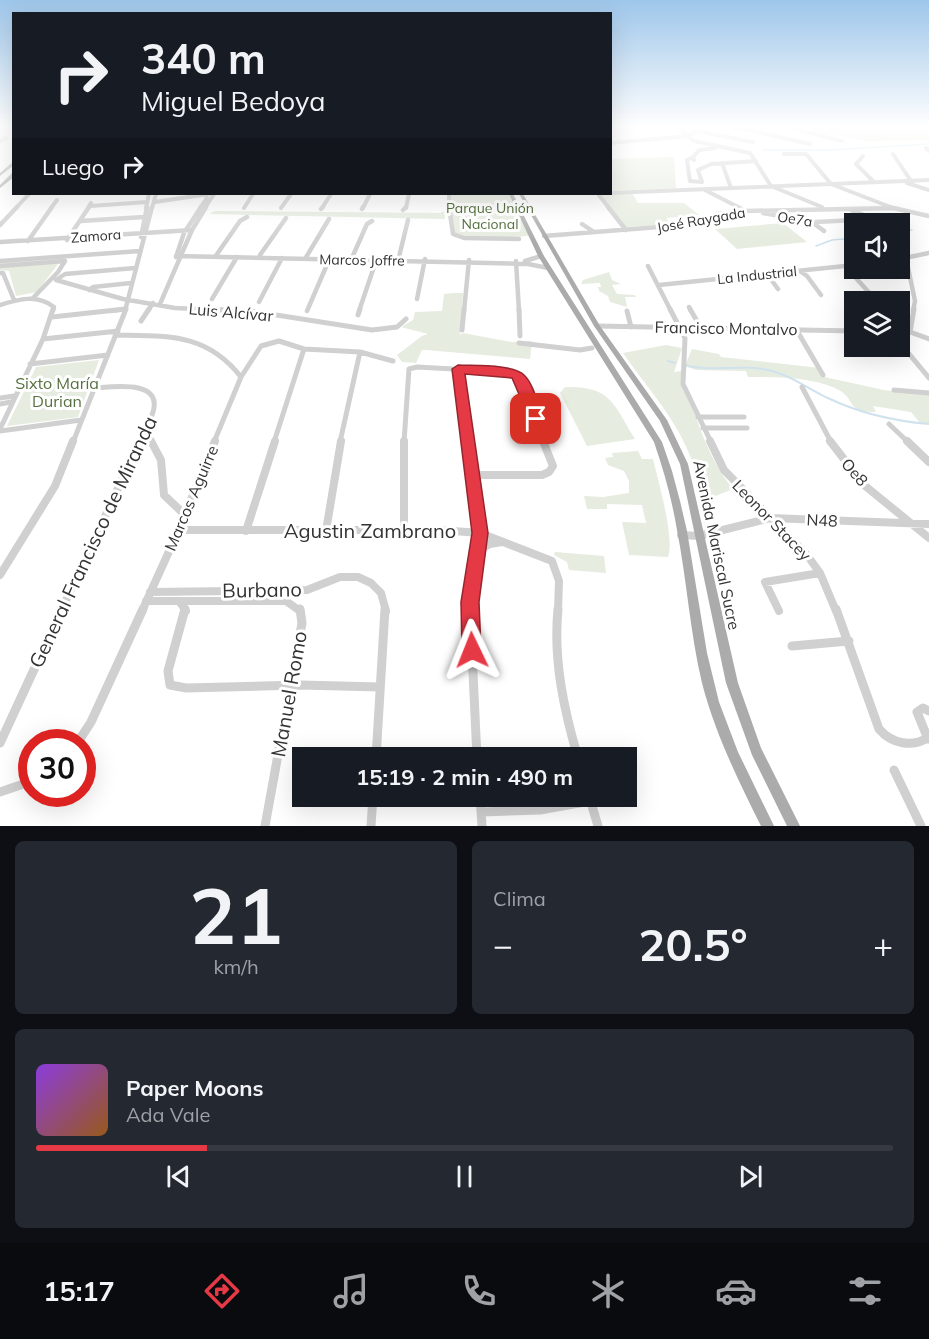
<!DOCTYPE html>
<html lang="es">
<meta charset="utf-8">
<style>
:root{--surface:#171b24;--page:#242831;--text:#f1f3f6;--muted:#9ea1a6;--line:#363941;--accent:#e63946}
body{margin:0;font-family:Mulish,sans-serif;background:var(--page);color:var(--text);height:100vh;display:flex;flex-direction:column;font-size:22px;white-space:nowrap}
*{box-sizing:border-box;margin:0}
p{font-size:20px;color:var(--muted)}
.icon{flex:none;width:33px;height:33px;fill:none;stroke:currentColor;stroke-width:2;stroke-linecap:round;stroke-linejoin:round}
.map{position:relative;height:826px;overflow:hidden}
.side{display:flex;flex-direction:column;gap:15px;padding:15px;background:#0d0f14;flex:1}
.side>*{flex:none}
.guide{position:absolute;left:12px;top:12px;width:600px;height:183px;border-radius:0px;box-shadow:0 6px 24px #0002;background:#171b24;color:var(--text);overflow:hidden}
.tools{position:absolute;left:844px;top:213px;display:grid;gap:12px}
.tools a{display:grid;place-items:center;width:66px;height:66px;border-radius:0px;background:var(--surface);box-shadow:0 6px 24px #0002;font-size:30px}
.speed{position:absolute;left:18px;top:729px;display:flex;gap:12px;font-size:30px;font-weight:700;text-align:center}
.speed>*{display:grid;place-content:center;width:78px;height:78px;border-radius:50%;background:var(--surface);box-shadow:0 6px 24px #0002;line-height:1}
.speed .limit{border:9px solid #d22;background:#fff;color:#111}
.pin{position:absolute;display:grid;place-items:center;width:51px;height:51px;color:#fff;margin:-26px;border-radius:12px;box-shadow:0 3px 9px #0006}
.me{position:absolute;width:66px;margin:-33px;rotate:358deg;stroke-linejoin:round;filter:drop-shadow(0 0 4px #0008)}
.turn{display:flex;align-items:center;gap:21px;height:126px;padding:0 30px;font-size:27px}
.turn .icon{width:78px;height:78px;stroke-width:2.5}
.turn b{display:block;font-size:42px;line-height:51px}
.then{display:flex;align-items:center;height:57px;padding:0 30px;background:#0003;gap:12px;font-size:22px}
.big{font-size:45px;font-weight:700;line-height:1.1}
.side .widget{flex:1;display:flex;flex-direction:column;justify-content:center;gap:9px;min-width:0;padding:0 21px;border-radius:9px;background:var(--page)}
.side .dial{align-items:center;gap:0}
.dial b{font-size:78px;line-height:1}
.song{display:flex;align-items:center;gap:18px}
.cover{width:72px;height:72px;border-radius:9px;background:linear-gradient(135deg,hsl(270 70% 55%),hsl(30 70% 35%))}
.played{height:6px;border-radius:3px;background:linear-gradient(90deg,var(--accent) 20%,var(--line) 20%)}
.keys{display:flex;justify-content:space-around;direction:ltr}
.heat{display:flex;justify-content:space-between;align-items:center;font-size:33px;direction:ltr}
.side .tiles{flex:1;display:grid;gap:15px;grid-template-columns:1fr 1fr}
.widget:last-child{grid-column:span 2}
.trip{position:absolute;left:292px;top:747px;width:345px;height:60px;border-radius:0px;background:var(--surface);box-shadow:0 6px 24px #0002;font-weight:700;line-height:60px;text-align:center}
.dock{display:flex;height:96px;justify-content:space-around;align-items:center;background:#090b0e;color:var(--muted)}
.dock .icon{width:42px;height:42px}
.dock .on{color:var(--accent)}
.dock b{font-size:27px;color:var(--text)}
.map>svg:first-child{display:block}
.green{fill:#e6ecdf}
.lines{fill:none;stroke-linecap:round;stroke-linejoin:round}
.stream-far1{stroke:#cfe2ee;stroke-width:1.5}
.stream{stroke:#cfe2ee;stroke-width:2}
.minor-far4{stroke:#d0d0d0;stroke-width:4}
.minor-far3{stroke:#d0d0d0;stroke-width:4.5}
.minor-far2{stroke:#d0d0d0;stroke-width:5}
.minor-far1{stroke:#d0d0d0;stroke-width:8}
.minor{stroke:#d0d0d0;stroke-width:9}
.major{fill:#ababab;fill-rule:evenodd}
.route{fill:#e63946;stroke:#96252e;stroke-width:1.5}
.labels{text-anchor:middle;stroke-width:6;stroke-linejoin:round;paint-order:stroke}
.far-park-label{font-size:14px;fill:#56703f;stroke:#fff}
.far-street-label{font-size:14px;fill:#333;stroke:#fff}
.street-label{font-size:16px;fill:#333;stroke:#fff}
.park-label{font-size:16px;fill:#56703f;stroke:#fff}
.near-street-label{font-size:20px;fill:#333;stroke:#fff}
</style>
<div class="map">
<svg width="929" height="826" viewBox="0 0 929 826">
<rect width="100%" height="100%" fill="#fff"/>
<path class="green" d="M812 127H929V140L867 141 813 132Z
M674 157 676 188 611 191V159Z
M632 193 638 203H684L699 215 666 218 671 224 626 227 599 194Z
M449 194H511L531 235C507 239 476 242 453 234Z
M214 211 440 213 444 211 445 219 210 214Z
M783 223 807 242 737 249 715 229Z
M61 260 37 292 16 296 9 271 0 270V262Z
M609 272 612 280 621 284 612 285 617 294 635 295 636 297H625L627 307 610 302 608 296 599 291 598 287H601L600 283 581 284 583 280Z
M452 293H463L460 335 463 333 512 342 532 341 530 359 426 350H422L416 363 402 362 397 355 422 336 428 334 401 327 413 320 415 312 442 311 444 294Z
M666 345 682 348 674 372 681 371C695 412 705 455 733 489L705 500C699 484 695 467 688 451 673 415 645 385 623 353Z
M692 349 719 354 721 357 820 368 821 376 829 378 884 390 929 395V424L920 423 911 412 873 406 876 412C843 412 858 398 835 388 808 377 778 377 748 377L746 371 696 370 685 366Z
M99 360 78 417 7 426 36 367Z
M565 387C612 386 613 404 635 439L587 446 560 393Z
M638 451 642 459H653C658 480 675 539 668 557L629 555 622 522 646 523 642 505 607 504V509H587L584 496 603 497 629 493V481L624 471 608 465 605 458 613 457 612 453Z
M555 552 604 556 606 573 569 570 567 562 554 555Z"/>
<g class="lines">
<path class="stream-far1" d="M763 150H831L929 144
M900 232 912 230
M816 246 832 240 855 238"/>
<path class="stream" d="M668 361 675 363
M684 365C713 373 743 363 772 371 793 376 811 391 830 399 862 414 894 421 929 424"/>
<path class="minor-far4" d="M677 127 694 141 750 153 771 186 822 207
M736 127 810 144
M787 127 842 141
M697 131 753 142
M0 141 6 138
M610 143 688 136 702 127
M926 148 929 151
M784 154H806L831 184 893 208
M893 154 911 181
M863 156 856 164 874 182
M693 157 687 160 690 181 702 182 698 170 711 164 756 161
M694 160 693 157 699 150 715 148
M722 163 731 188
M907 183 929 190
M705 190 740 208
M610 193 929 180
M449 194V208
M598 194 609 208
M155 202 209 194
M90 206 147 202
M16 208 29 194
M51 208 57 200
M88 208 91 203
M146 208 149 194
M152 208 156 194
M200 208 207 198
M205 208 214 194
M244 208 253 194
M281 208 291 194
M322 208 331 194
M363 208 370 194
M406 208 409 194"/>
<path class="minor-far3" d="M449 207 453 234 464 238 519 239
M608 207 626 230
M737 207 744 210
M889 207 929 216
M321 209 323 207
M362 209 363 207
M403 210 406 207
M851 210 872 218
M763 213 815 222 876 219 893 224
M80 221 144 217
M812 222 824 231
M582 224 594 232
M0 225 17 207
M900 226 908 228 905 230
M544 236 684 225 717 214 745 211 893 208
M141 237 147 207
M67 240 89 207
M28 241 52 207
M0 242 192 230
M260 255 286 218
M176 256 528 264 548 268
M176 257 184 233 201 207
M215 257 240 221 247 217
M906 258 915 301 913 311
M305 259 329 219
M900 259 929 253
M351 260 367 224 372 221
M0 261 140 251
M398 261 408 220
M516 261 519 311
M525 261 541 256
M0 266 65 261
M648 266 671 311
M845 266 874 298
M135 268 65 274 56 280 123 299 175 308 241 311
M800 271 807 276 821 295
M0 273H3L14 300
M767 274 778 289
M659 285 855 265
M89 290 93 287 131 283
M33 298 58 272 65 261
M212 299 237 257
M417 299 425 259
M259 302 282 258
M160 304 192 230 206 207
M0 305C19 299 37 294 54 307L53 311
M689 307 691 311
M111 311 126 309
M125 311 152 207
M148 311 153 303
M307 311 329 260
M359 311 376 261
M464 311 469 260"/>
<path class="minor-far2" d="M203 309 251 311 372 330 397 327 406 319
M519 309 520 336
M670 309 685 338 683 384 711 442
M690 309 701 328
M627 311 631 327
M358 315 360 309
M52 317 125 309
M141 321 149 309
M597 326 855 331
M796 329 823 375
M462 330 464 309
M900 332H910L929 339
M910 332 914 309
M117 335C168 336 207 333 241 377
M43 339 118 331
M519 343 580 350 592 348
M900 343 929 378
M30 364 108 355
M458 369 468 442
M802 387 831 442
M95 388C112 387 163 379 153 412 150 422 144 432 139 442
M894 390 929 393
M0 398 14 396
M0 404 11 402
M698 417H744
M889 424 908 442
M703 428H747
M0 429 43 339 53 309
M0 431 81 420
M142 435 152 442
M73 442 126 309
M214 442 241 377 261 346 279 341 304 349 360 352 393 361
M274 442 304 349
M340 442 360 352
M404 442 409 369 417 367 507 372 520 378 544 442"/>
<path class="minor-far1" d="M151 441 161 460 164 495 184 514
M404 441V530
M468 441 480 533 470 611
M710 441 724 470 807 555 820 573 836 611
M830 441 864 485 929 538
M907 441 929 462
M472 475H542L549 472 553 466 543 441
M178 530H440L480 533 552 561 559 581 558 611
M246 531 275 441
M326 531 341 441
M681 535 699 536 770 518 929 524
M477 551 490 544 502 542
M0 575 55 486 73 441
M150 592 307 590 340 577H358L371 583 381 593 386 611
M146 601H286L300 611
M179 601 186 611
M61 611 140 441
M142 611 176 536 215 441
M779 611 765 582 820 573"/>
<path class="minor" d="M185 609 168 671 170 685 186 688 300 685 380 687
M470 609 477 758
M558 609C553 660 564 710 578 758
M836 609 879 729C892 744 912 748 929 737
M792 646 849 641
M928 739 917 712 923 708 929 711
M78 742 91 722 143 609
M0 743 62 609
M376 758 385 609
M894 770 921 826
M0 792 32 781
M480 796 482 826
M589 796 598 826
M481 812 540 810 590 801
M265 826 302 623 300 609
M371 826 373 796"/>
<path class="major" d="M14 161V165L0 176V173Z
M12 173H14V177L0 188V185Z
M509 194H513L544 256 662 442 672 471 680 501 687 531 707 653 719 702 738 752 774 826H761C738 780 715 733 702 683 690 633 687 581 677 530 672 500 664 471 654 442L538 256Z
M519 194H523L600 326 667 420 688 464 738 683 761 748 800 826H787L752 755 726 683 680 464 660 421 594 326Z"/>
</g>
<linearGradient id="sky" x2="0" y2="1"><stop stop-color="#9ec6ea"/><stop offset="0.52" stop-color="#fff"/><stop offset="1" stop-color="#fff" stop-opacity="0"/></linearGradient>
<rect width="929" height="243" fill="url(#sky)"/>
<path class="route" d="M458 365C474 366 513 364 524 375 534 384 538 406 543 419L541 422H531L512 378 465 374 488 533 479 602 481 650 479 656 472 659 465 656 462 650 461 602 472 533 452 369Z"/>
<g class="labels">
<g class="far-park-label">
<text x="490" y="213">Parque Unión<tspan x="490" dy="16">Nacional</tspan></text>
</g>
<g class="far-street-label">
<text transform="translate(795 219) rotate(9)" y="5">Oe7a</text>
<text transform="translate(701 220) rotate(-10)" y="5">José Raygada</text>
<text transform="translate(96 236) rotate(-4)" y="5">Zamora</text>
<text transform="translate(362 260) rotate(1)" y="5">Marcos Joffre</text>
<text transform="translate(757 275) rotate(-6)" y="5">La Industrial</text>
</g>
<g class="street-label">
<text transform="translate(231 312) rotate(5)" y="6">Luis Alcívar</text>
<text transform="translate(726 328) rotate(1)" y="6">Francisco Montalvo</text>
<text transform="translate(855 472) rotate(48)" y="6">Oe8</text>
<text transform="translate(191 498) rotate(-67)" y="6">Marcos Aguirre</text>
<text transform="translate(772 520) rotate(46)" y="6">Leonor Stacey</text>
<text transform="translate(822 520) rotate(3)" y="6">N48</text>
<text transform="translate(717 545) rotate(78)" y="6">Avenida Mariscal Sucre</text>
</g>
<g class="park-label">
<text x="57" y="389">Sixto María<tspan x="57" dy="18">Durian</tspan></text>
</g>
<g class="near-street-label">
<text x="370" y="538">Agustin Zambrano</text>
<text transform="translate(93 542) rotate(-65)" y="7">General Francisco de Miranda</text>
<text transform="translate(262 590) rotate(-1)" y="7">Burbano</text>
<text transform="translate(289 694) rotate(-80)" y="7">Manuel Romo</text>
</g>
</g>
</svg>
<div class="tools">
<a><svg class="icon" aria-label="sound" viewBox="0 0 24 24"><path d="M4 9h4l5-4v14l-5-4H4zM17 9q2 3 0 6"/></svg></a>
<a><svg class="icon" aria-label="layers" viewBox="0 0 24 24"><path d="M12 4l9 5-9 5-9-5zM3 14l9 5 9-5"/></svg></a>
</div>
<div class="speed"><div class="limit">30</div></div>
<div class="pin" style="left:536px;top:419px;background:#d93025"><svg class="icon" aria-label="arrive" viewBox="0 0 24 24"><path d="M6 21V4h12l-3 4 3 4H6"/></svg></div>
<svg class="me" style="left:472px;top:650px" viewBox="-20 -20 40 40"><path d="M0-17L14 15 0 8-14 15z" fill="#e63946" stroke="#fff" stroke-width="4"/></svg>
<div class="trip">15:19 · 2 min · 490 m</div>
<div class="guide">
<div class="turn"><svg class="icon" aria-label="right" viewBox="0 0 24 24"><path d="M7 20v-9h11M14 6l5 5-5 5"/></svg><div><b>340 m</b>Miguel Bedoya</div></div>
<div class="then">Luego<svg class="icon" aria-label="right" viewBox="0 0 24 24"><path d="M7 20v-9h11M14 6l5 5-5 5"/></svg></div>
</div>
</div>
<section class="side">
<div class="tiles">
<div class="widget dial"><b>21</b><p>km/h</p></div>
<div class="widget"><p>Clima</p>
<div class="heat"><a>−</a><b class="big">20.5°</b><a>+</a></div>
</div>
<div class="widget">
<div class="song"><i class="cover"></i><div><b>Paper Moons</b><p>Ada Vale</p></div></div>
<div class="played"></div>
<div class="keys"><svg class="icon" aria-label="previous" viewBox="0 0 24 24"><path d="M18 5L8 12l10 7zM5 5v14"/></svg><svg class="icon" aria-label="pause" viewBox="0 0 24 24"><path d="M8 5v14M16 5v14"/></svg><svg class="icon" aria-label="next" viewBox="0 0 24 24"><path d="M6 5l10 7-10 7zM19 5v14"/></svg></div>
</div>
</div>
</section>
<nav class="dock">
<b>15:17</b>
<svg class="icon on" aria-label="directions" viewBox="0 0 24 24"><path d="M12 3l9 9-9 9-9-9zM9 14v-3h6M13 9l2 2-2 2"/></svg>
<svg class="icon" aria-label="music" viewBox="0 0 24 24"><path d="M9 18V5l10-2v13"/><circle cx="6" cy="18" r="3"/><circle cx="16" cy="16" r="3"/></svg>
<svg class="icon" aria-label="phone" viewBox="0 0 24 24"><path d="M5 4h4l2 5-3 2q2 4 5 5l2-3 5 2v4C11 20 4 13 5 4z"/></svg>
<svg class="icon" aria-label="climate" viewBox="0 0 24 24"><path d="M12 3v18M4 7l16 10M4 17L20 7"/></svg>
<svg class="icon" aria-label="car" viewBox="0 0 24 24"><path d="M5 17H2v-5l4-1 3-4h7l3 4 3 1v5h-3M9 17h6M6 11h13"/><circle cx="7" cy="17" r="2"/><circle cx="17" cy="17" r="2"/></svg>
<svg class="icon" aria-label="filters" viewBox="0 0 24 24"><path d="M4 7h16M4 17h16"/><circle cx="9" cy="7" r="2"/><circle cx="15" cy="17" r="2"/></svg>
</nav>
